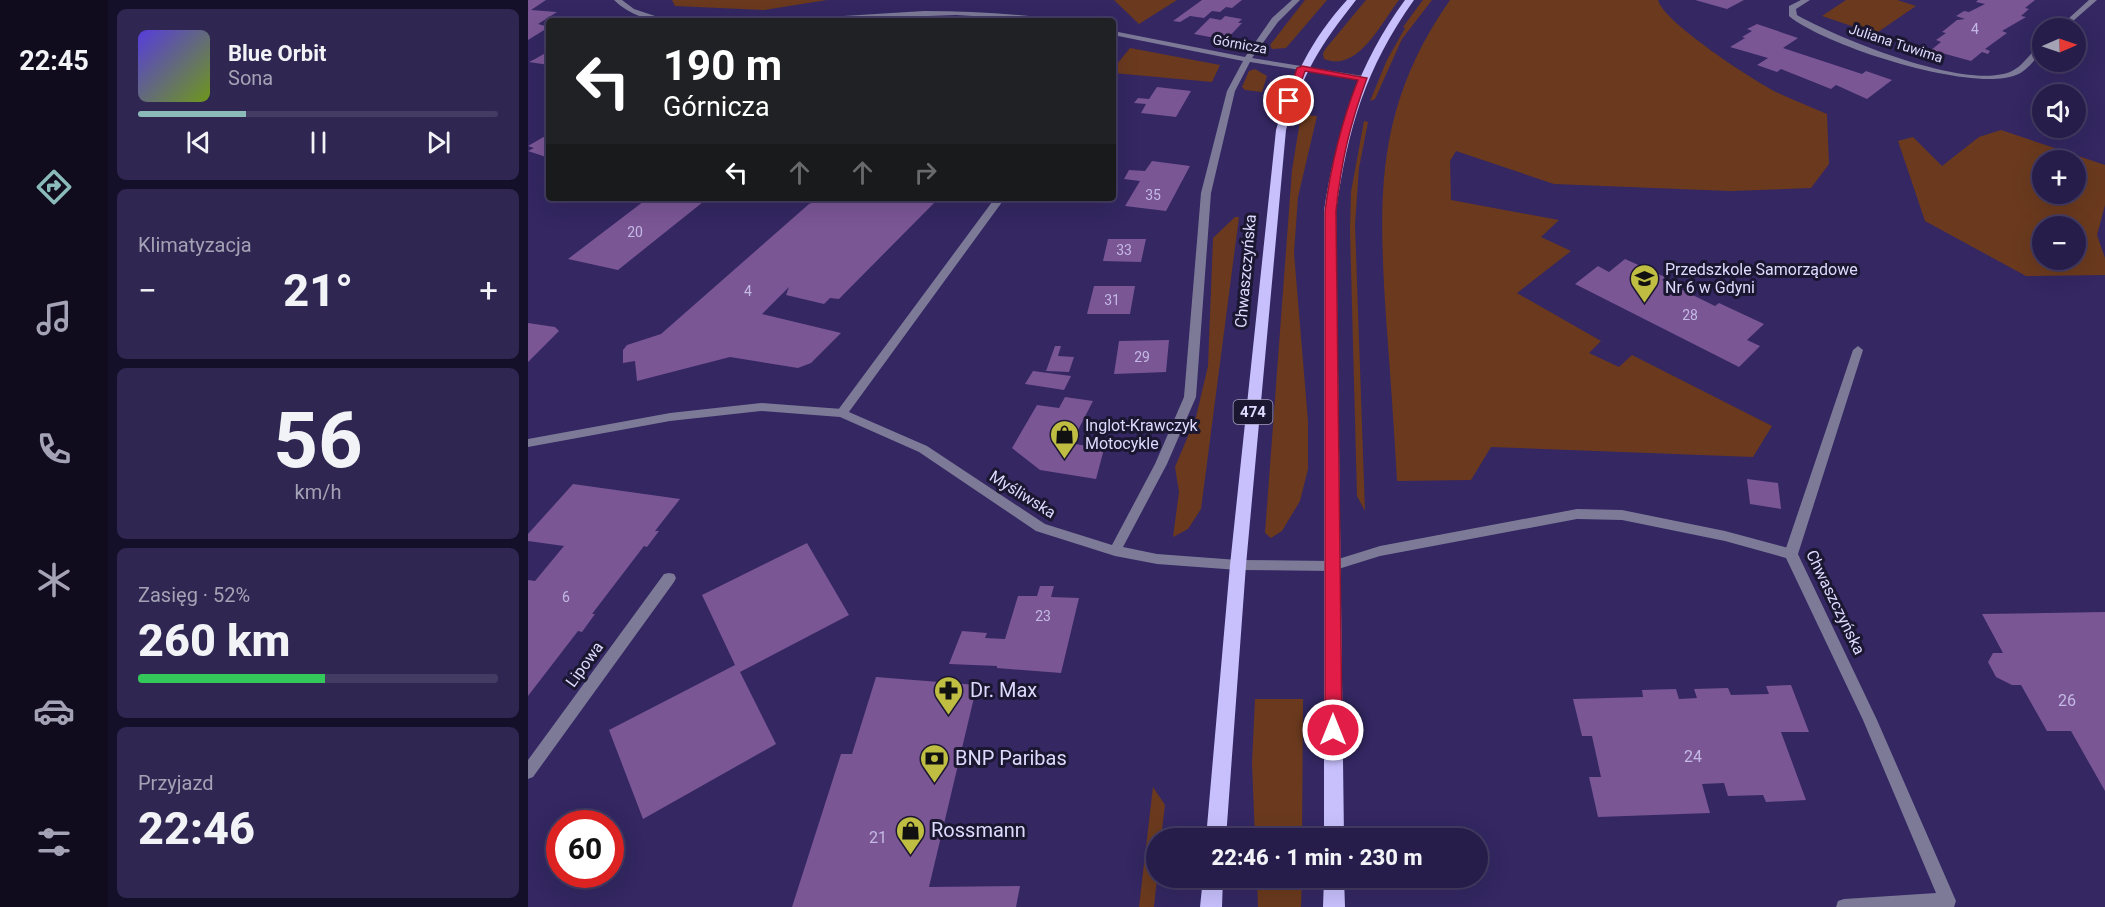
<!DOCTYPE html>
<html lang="pl">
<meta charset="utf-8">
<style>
:root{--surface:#271d4a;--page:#2f2651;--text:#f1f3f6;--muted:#a4a2b5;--line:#433b62;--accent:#8bbbb9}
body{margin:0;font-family:Roboto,sans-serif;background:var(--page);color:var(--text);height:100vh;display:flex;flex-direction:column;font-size:22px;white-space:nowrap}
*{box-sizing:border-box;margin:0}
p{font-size:20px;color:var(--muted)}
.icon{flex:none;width:33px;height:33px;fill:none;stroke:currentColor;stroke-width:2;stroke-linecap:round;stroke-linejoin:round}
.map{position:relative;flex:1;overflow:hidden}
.drawer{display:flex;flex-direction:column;gap:9px;padding:9px;background:#151029;width:420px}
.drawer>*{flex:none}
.guide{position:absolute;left:18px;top:18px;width:570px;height:183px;border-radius:6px;box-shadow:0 6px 24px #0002,0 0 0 2px var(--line);background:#202124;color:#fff;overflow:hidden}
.needle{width:39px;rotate:88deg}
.buttons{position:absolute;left:1504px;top:18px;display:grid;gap:12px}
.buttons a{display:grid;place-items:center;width:54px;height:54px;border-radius:50%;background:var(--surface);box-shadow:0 6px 24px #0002,0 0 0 2px var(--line);font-size:30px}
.speed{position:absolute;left:18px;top:810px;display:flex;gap:12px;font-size:30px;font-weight:700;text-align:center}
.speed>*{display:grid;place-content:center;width:78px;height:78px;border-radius:50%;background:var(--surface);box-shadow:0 6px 24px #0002,0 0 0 2px var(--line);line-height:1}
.speed .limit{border:9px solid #d22;background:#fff;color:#111}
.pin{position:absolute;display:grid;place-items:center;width:51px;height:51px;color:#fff;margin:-26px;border:3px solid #fff;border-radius:50%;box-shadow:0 2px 6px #0007}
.me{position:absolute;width:66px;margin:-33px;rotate:0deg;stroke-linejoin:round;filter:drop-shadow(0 0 4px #0008)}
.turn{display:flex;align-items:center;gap:21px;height:126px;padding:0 18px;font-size:27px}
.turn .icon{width:78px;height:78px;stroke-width:2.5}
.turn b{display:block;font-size:42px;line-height:51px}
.lanes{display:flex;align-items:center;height:57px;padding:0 18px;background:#0003;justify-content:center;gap:30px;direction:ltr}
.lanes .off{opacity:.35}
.big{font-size:45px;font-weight:800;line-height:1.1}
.drawer .tile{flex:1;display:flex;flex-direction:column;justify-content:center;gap:9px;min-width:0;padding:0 21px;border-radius:9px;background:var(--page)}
.drawer .dial{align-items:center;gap:0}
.dial b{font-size:78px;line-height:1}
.song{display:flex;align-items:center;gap:18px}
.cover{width:72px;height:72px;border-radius:9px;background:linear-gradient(135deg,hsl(250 70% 55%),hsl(80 70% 35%))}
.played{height:6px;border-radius:3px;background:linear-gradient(90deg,var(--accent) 30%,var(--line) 30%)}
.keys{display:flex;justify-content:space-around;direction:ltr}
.heat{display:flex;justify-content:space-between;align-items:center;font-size:33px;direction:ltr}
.charge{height:9px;border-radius:4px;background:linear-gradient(90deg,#34c759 52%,var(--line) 0)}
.trip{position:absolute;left:618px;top:828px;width:342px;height:60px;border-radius:30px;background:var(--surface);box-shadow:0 6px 24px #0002,0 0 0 2px var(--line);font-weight:800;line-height:60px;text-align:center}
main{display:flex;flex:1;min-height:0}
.dock{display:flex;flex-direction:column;width:108px;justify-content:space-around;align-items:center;background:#100c1e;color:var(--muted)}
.dock .icon{width:42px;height:42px}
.dock .active{color:var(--accent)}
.dock b{font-size:27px;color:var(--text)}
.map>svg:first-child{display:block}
.green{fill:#6b3a1e;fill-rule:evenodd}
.building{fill:#7a5695}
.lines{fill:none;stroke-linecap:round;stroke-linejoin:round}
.lane{fill:#7d7a98;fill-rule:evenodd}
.street{fill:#7d7a98;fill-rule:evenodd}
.primary{fill:#c7c0fd;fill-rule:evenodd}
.route{fill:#e11d48;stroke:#92132f;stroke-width:1.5}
.labels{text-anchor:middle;stroke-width:6;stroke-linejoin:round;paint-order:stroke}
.number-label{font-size:14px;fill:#c4b9e4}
.far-street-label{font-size:14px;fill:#dddafe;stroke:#1b1731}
.shield{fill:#1b1731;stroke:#a3a0c0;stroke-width:1.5}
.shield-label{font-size:15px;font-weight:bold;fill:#dddafe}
.poi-label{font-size:16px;fill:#dddafe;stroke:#1b1731;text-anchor:start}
.street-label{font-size:16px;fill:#dddafe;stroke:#1b1731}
.near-number-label{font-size:16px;fill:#c4b9e4}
.near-poi-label{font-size:20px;fill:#dddafe;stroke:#1b1731;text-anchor:start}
</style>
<main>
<nav class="dock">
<b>22:45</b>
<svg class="icon active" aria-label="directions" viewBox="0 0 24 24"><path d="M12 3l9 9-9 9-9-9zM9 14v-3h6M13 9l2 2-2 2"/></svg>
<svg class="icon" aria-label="music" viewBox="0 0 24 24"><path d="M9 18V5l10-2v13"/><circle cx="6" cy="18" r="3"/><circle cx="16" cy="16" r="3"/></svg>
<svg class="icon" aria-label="phone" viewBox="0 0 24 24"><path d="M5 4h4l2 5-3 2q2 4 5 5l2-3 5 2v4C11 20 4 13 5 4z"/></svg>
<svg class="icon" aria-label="climate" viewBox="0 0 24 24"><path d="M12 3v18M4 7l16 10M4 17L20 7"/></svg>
<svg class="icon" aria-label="car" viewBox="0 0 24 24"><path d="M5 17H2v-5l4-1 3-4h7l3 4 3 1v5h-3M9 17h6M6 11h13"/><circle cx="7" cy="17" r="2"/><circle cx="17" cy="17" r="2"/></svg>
<svg class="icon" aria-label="filters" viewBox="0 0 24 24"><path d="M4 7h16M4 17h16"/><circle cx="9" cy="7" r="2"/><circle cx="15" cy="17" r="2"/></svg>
</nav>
<section class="drawer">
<div class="tile">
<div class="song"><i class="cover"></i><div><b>Blue Orbit</b><p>Sona</p></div></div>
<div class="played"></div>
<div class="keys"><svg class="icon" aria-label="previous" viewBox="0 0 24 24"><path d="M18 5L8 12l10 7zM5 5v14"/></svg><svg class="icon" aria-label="pause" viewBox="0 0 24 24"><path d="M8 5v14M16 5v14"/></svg><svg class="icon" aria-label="next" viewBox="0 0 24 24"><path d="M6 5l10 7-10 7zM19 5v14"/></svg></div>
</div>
<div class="tile"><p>Klimatyzacja</p>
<div class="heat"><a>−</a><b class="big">21°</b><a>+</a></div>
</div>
<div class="tile dial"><b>56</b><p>km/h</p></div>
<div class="tile"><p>Zasięg · 52%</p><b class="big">260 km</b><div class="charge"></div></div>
<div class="tile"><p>Przyjazd</p><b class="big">22:46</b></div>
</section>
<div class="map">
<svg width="1577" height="907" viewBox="0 0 1577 907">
<rect width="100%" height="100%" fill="#342762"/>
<path class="green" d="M144 0H299L236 10 147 6Z
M586 0H649L611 24Z
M777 0H799L758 48 744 49 742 45Z
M838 0H871C853 23 830 73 796 59L795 53 799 47Z
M895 0H904L874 39 847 99 842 101 859 60 877 28 875 27Z
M922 0H1130C1136 23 1225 80 1248 92 1265 100 1283 107 1299 114L1301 164 1283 188 1202 191 1026 184 928 151 922 161 923 200 1031 220 1013 237 1043 251 989 293 1073 341 1061 353 1091 367 1104 355 1244 426 1225 457 963 447 943 480 869 481C866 426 862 372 858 317 850 193 848 106 922 0Z
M1318 0H1369L1388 6 1347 34 1294 16Z
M602 48 692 65 684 82 585 73V69Z
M727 69 739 76 734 92 717 90 714 87 721 71Z
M773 115 789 116 770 197 766 253 780 421V469L772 501 754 531 743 538 737 533 764 170Z
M836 121 840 122 831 168 827 225 837 511 829 496 822 230 823 192Z
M1473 130 1577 165V205L1569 235 1577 258V275L1498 276 1397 221 1370 141 1385 137 1414 166 1451 137ZM1515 160H1548V194H1515ZM1515 226H1548V260H1515Z
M707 217H711L673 509 660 529 645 537 651 492 647 467 668 417 680 366 685 238Z
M727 699H775L774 838H727L724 763Z
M625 787 637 805 633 838H628L629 878 626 907H611Z
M729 878H774L773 907H730Z"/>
<path class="building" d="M0 0H18L3 10 29 12 10 24 21 27 0 40Z
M674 0H714L704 8 698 7 692 12 684 11 676 18 662 16 652 22 645 21Z
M1167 0H1216L1199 9Z
M1450 0H1507L1497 8 1501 9 1493 16 1498 17 1474 31 1479 33 1457 49 1462 51 1460 54 1454 52 1443 61 1403 50 1413 42 1408 40 1418 33 1414 32 1429 20 1437 19 1428 16 1436 11 1441 12 1457 4 1448 2Z
M697 16 714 19 710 23H714L698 40 666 34 682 18 693 20Z
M1229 24 1270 38 1255 48 1334 74 1338 71 1364 80 1339 99 1308 85 1303 89 1253 69 1249 72 1229 65 1240 58 1202 47 1217 38 1214 37 1224 31 1219 29Z
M21 51V65L1 62 7 59Z
M629 87 663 91 648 117 613 113 618 104 606 103 610 98 621 99Z
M19 135H21V158L0 151 6 148 0 146Z
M624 161 662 166 638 211 597 206 612 181 596 179 601 170 617 171Z
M120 198H180L90 270 40 259Z
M294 198H411L311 299 302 298 296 304 258 295 261 287 234 314 313 333 283 363 270 368 202 357 109 381 107 361 95 363V350L99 345 133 334 281 204Z
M580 239H618L613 262 575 261Z
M1097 259 1137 277 1134 280 1187 306 1191 303 1236 324 1219 340 1232 346 1211 367 1047 284 1070 266 1081 272Z
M566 286H607L602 314H559Z
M0 323 27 327 31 331 0 362Z
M641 340 638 372 586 374 591 341Z
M527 346H533L530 356 546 357 541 372 518 371Z
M505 371 543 376 536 390 497 384Z
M537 397 565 401 549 432 552 433 550 436H546L542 443 576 449 568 479 512 470 484 448 509 405 531 408Z
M1219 479 1250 483 1253 509 1222 504Z
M45 484 152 499 127 531H131L119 547 116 546 64 614H67L54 632 50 631 0 696V580L7 581 36 546 0 541V534Z
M279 543 321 615 212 672 248 744 115 819 81 730 207 665 174 595Z
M512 586H526L523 597 551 598 533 673 469 668V666L421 664 434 631 459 633 457 638 477 639 490 596H509Z
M1577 612V791L1543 731H1519L1493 685H1484L1468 677 1460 662 1465 653H1475L1454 614Z
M348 677 449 685 401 887 492 886 488 907H264L313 754H324Z
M1263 685 1281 732H1253L1278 800 1238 802 1235 795 1200 796 1196 783 1174 784 1182 813 1070 817 1061 777H1073L1064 736H1054L1045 699 1115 697 1114 690 1148 689 1151 699 1169 698 1166 689 1200 688 1203 695 1241 694 1238 686Z"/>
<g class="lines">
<path class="lane" d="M467 198H477L318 416H310L308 413 310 410Z
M1330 346 1335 350 1270 554 1268 558H1258L1256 554 1325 350Z"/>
<path class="street" d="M86 0H94L106 9 142 21C121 21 101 15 86 0Z
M764 0H772L750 22 724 58 835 76 839 78 835 80 722 62 707 91 683 193 668 397 639 464 595 547 629 554 710 560 804 561 852 546 1049 509 1094 510 1197 531 1268 550 1349 720 1428 901 1426 907H1308L1310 901 1316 899 1408 893 1335 720 1258 558 1197 541 1094 520 1049 519 852 556 804 571 710 570 629 564 587 556 508 531 391 452 312 417 233 411 142 421 0 447V439L142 413 233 403 314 409 399 446 517 524 584 545 627 464 656 397 673 193 699 91 715 61 585 35V31L717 57 744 18Z
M1273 0H1282L1268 9 1269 15C1310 38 1440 92 1484 71 1497 65 1503 50 1515 44V50C1507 59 1499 71 1488 75 1444 93 1297 46 1261 16V6Z
M1561 0H1569L1537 28H1530Z
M396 11C439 11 481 13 524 19L528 21 428 15 263 21 267 19Z
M141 573 146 574 148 578 146 582 5 777 0 779V760L136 574Z"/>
<path class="primary" d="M819 0H828C792 46 775 72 758 130L718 565 698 838H678L702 565 748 130C763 81 784 38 819 0Z
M877 0H886C837 69 820 128 808 211L816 838H796V211C808 133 830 64 877 0Z
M675 878H695L694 907H672Z
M796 878H816L817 907H795Z"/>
</g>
<path class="route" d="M774 66 839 78C822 124 813 162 808 211L814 730 811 736 805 738 799 736 797 730V211C803 164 813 123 830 80L777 71 766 101 758 103 769 68Z"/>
<defs>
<symbol id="school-pin" viewBox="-11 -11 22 30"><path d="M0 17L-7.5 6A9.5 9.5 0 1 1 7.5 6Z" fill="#bfbe42" stroke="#1b1731"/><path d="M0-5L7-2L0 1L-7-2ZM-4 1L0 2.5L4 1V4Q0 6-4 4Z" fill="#111"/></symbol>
<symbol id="shop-pin" viewBox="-11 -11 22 30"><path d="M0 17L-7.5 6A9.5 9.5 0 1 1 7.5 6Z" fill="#bfbe42" stroke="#1b1731"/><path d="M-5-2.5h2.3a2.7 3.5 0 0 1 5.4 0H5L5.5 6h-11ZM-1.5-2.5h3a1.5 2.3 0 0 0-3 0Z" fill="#111"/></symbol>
<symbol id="pharmacy-pin" viewBox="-11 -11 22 30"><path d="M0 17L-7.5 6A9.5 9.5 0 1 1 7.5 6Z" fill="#bfbe42" stroke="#1b1731"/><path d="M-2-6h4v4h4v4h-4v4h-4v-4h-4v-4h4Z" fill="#111"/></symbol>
<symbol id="bank-pin" viewBox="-11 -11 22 30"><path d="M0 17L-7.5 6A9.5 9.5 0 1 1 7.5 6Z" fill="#bfbe42" stroke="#1b1731"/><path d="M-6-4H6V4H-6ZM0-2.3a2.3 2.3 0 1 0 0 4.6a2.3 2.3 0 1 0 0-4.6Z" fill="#111"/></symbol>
</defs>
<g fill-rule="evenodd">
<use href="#school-pin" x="1100" y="262" width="33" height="45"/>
<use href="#shop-pin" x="520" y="418" width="33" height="45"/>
<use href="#pharmacy-pin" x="404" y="674" width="33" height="45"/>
<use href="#bank-pin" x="390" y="742" width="33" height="45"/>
<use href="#shop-pin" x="366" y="814" width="33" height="45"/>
</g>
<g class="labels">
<g class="number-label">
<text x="1447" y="34">4</text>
<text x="625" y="200">35</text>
<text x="107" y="237">20</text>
<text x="596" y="255">33</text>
<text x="220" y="296">4</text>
<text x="584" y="305">31</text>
<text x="1162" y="320">28</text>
<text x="614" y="362">29</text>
<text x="38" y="602">6</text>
<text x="515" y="621">23</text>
</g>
<g class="far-street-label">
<text transform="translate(1368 43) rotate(18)" y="5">Juliana Tuwima</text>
<text transform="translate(712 44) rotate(10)" y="5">Górnicza</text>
</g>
<rect class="shield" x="705.5" y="400" width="39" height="24" rx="4.5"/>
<g class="shield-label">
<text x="725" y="417">474</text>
</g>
<g class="poi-label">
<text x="1137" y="275">Przedszkole Samorządowe<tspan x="1137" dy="18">Nr 6 w Gdyni</tspan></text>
<text x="557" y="431">Inglot-Krawczyk<tspan x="557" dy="18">Motocykle</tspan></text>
</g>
<g class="street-label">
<text transform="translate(717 271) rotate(-85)" y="6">Chwaszczyńska</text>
<text transform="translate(495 494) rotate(32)" y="6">Myśliwska</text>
<text transform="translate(1308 602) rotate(64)" y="6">Chwaszczyńska</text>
<text transform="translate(56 664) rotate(-54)" y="6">Lipowa</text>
</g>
<g class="near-number-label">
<text x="1539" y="706">26</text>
<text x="1165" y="762">24</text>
<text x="350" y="843">21</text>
</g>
<g class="near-poi-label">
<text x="442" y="697">Dr. Max</text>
<text x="427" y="765">BNP Paribas</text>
<text x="403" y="837">Rossmann</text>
</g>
</g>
</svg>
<div class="buttons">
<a><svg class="needle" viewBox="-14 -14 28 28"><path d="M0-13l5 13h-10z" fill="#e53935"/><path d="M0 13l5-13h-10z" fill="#a4a2b5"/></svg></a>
<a><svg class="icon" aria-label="sound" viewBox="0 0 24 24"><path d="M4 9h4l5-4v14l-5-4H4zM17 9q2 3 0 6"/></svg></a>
<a>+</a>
<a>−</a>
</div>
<div class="speed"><div class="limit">60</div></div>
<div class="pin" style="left:761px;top:101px;background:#d93025"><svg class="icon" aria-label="arrive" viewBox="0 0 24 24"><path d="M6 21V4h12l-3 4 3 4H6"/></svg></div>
<svg class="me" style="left:805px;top:730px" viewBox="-20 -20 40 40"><circle r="17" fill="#e11d48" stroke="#fff" stroke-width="3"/><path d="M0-11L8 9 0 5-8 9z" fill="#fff"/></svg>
<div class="trip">22:46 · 1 min · 230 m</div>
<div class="guide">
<div class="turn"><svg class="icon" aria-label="left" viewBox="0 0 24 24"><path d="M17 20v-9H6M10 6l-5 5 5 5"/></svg><div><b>190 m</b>Górnicza</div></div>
<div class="lanes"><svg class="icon" aria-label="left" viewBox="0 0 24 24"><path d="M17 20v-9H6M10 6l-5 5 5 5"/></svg><svg class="icon off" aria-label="ahead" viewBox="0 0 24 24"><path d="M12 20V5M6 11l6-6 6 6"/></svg><svg class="icon off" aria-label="ahead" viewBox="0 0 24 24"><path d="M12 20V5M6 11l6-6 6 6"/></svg><svg class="icon off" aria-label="right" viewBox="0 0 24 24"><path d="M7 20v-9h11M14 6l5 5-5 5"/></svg></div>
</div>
</div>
</main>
